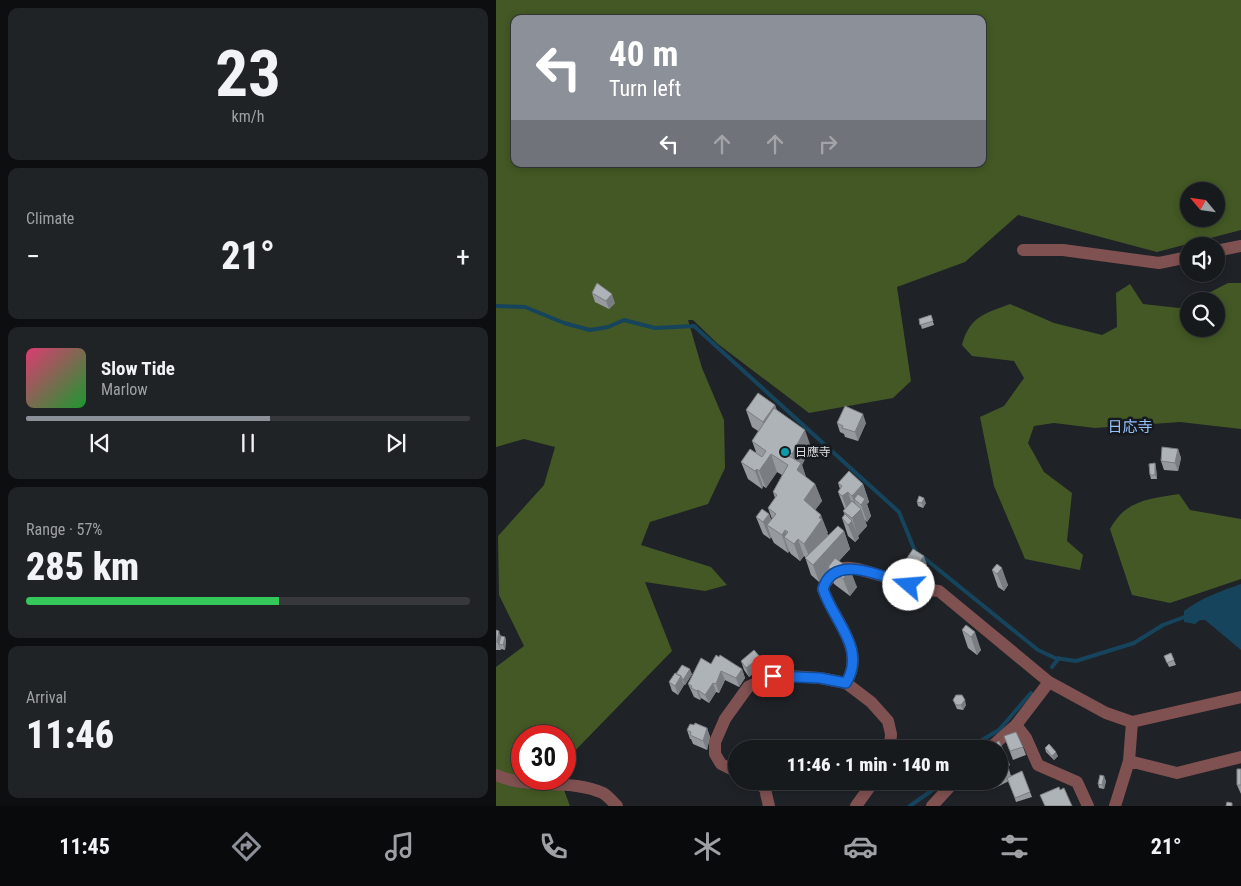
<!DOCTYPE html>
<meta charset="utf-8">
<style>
:root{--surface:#171a1d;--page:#202326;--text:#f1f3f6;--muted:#9ea1a4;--line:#36383b;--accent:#8c9099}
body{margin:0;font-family:"Roboto Condensed","Noto Sans JP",sans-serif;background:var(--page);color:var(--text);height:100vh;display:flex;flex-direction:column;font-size:19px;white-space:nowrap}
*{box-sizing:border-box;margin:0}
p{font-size:16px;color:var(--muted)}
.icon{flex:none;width:28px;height:28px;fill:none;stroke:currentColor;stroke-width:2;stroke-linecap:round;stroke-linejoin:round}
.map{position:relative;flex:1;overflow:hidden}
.panel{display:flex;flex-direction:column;gap:8px;padding:8px;background:#0d0e10;width:496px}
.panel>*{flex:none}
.hud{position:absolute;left:15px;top:15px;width:475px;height:152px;border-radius:10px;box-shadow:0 2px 8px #0003,0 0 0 1px var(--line);background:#8c9099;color:#fff;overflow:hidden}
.needle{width:32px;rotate:299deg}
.fabs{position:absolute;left:684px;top:182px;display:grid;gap:10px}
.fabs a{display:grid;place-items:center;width:45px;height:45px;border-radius:50%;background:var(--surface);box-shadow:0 2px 8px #0003,0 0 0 1px var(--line);font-size:25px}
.speed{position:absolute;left:15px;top:725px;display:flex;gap:10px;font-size:25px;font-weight:700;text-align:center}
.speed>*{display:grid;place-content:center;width:65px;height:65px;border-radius:50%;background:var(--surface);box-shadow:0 2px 8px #0003,0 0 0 1px var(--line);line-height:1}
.speed .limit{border:8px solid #d22;background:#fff;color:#111}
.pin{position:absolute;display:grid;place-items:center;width:42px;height:42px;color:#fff;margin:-21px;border-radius:10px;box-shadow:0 2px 8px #0006}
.me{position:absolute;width:55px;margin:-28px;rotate:288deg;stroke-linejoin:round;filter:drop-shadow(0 0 4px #0008)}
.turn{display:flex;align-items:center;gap:18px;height:105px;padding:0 15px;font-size:22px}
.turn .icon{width:65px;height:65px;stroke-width:2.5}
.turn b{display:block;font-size:35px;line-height:42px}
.lanes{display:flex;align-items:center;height:48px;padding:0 15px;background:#0003;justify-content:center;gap:25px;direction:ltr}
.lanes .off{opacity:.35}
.big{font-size:38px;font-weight:800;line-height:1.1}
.panel .tile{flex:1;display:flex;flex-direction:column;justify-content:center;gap:8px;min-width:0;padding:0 18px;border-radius:10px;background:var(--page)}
.panel .dial{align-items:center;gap:0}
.dial b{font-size:65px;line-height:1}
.song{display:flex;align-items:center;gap:15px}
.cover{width:60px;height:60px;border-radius:8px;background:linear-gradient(135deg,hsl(340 70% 55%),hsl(130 70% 35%))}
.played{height:5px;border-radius:2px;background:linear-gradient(90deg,var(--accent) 55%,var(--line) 55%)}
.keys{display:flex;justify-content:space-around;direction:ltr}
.heat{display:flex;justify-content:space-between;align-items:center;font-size:28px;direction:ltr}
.charge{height:8px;border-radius:4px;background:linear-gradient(90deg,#34c759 57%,var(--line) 0)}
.trip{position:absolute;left:232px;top:740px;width:280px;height:50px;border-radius:25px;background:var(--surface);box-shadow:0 2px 8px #0003,0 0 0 1px var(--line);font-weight:800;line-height:50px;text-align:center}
.menu{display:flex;height:80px;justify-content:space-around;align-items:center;background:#090a0c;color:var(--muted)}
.menu .icon{width:35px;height:35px}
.menu .on{color:var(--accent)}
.menu b{font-size:22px;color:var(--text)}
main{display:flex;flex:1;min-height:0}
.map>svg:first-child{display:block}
.forest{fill:#435824;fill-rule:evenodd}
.water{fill:#16445c}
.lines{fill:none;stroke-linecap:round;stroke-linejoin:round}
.stream{stroke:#16445c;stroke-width:4}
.minor{stroke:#805151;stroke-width:12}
.wall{fill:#969a9e}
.shaded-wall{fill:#7a7d81}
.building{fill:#aeb3b8;stroke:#7a7d81}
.route-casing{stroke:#114b97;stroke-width:12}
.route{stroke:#1a73e8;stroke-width:9}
.culture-dot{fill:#0f9aa8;stroke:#16191d;stroke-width:2}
.labels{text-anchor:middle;stroke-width:5;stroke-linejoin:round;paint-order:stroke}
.poi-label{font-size:12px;fill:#dadcdf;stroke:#16191d;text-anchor:start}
.quarter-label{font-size:15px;fill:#94c1fe;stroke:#16191d}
</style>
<main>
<section class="panel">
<div class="tile dial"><b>23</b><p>km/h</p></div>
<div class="tile"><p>Climate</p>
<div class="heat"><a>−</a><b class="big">21°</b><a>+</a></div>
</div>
<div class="tile">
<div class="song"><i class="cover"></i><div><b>Slow Tide</b><p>Marlow</p></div></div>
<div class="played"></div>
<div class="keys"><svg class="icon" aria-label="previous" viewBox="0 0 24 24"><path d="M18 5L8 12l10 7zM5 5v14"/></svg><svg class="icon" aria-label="pause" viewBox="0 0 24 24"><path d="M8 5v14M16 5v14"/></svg><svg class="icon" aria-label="next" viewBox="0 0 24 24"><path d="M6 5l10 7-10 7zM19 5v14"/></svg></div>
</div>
<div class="tile"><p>Range · 57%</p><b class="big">285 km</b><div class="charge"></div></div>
<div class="tile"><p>Arrival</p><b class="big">11:46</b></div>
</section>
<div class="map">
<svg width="745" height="806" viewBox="0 0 745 806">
<rect width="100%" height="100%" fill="#1f2227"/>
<path class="forest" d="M0 0H745V230L661 252 522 215 469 262 401 287 415 381 397 398 313 413 222 344 197 320H192L206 368 228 420 229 468 212 504 154 522 145 545 215 567 231 585 209 591 149 582 176 651 69 761V736H26V779H64L74 806H0V667L28 646 3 595 2 536 48 485 59 447 28 439 0 447ZM19 19H486V164H19ZM692 191H720V219H692Z
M732 283H745V429L684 422 599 428 558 423 538 426 532 443 548 472 576 493 571 541 587 555 584 570 529 559 498 486 484 417 508 406 528 378 518 361 476 356 466 345C474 316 488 314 514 304L558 323 606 335 621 327 620 293 634 284 647 304 683 308 692 304V329H720V301H697Z
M683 494 694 510 745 519V579L674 603 636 595 614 529C630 500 652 499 683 494Z"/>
<path class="water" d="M745 584V650L709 620H704L699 624 688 622V611C705 598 725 591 745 584Z"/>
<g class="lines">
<path class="stream" d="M0 306 29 307 68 323 94 330 112 327 128 320 159 328 198 326 403 512 419 551
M427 557 542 650 559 658 580 661 638 643 667 625 691 616
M556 667 563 658
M471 749 503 730 535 693
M414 806 449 781"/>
<path class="minor" d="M527 250H567L663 263 692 257
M720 251 745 246
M350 683C371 649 337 620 327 589 329 581 340 570 348 568 365 565 418 590 443 591L553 682 610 713 636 722 745 697
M520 725 530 738 542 765 581 782 592 806
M493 749 520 725 553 682
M633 761 681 773 745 757
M241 772 225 764 219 754V742L229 719 252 687 277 675 324 678 350 683 375 702 392 721 395 734 394 749
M0 775C34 790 73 778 107 793 112 796 117 802 121 806
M261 781 269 789 273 806
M360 806 378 781
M436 806 459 781
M619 806 633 761 636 722"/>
</g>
<path class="wall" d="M96 293 119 303 113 309 99 302Z
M435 315 438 325 426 329 423 319Z
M279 405 281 411 315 447 306 465 310 477 319 484 326 501 319 510 332 533H331L332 535 348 531 354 549 343 561 361 587 354 596 338 584 333 571 323 582 315 575 309 557 308 556 304 561 295 554 293 551 292 553 278 543 275 537 274 539 267 534 260 517 273 514 275 520 276 519 272 508 279 498 277 492 286 475 281 472 270 488 267 486 266 489 252 479 245 462 260 452 256 441 262 431 256 427 250 410Z
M341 423H370L362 441 349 437 348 434 344 432Z
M682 449 685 458 682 471 668 470 665 461Z
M659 463 660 468 661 479H655L654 475Z
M342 483 367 484 373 502 371 504 375 516 371 522 369 520 371 526 362 536 361 535 363 538 359 542 352 536 346 518 349 515 347 511 349 510 342 492 344 489Z
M421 502 430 503 427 508 422 506Z
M407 564 431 565 421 580 410 573Z
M501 564 512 585 508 591 502 587 496 570Z
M470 625 485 650 481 655 472 648 466 630Z
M0 630 5 636 9 637 10 641 9 650 5 649V650H0Z
M675 653 680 665 673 667 668 656Z
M264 657 267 666 253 677 248 670 245 661Z
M215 664 246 669 249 678 243 687 229 680 223 693 220 692 213 703 205 698 204 700 198 697 192 684Z
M180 674H196L189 685 187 684 188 685 182 695 176 691 173 682Z
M457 700 470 705 467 710 461 709Z
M198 725 211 728 214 737 211 750 197 744 195 739H194L191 730Z
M508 736 527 747 530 755 517 760Z
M549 748 562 756 558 760 550 752Z
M504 749 510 756 514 765 512 766 515 776 526 771 536 797 520 802 513 781 497 789 494 781H504Z
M745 769V794L741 785Z
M610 781 608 789 603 788 602 784Z"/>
<path class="shaded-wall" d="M116 294 119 303 113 309 110 301Z
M279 405 285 422 273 439 267 422Z
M367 414 370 423 362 441 359 432Z
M309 430 315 447 306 465 311 481 301 470V469L296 454Z
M682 449 685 458 682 471 679 463Z
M275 454 281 472 270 488 263 471Z
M659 463 660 468 661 479 659 475Z
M261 469 267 486 266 489 259 471Z
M319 484 326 501 314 517 308 500Z
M367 484 373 502 371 504 375 516 371 522 365 505 358 499 362 511 365 509 371 526 362 536 356 518 361 512 356 496Z
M352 492 358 510 353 514 346 496Z
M428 498 430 503 427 508 426 503Z
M273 514 280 531 271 525 275 537 274 539 267 522Z
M325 515 332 533H331L332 537 315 561 308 544Z
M356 521 363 538 359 542 352 525Z
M289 530 293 540 288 537 293 551 292 553 286 535Z
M348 531 354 549 335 569 332 567 333 571 323 582 317 565Z
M302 539 308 556 304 561 298 544Z
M428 556 431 565 421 580 418 571Z
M506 568 512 585 508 591 501 574Z
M354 569 361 587 354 596 347 579Z
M3 631 6 640 3 644 5 649V650L1 642Z
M479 632 485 650 481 655 475 637Z
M9 637 10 641 9 650 7 645Z
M264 657 267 666 253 677 250 668Z
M194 669 196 674 189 685 187 680Z
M246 669 249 678 243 687 240 678Z
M225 671 229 680 223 693 220 684Z
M185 676 188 685 182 695 179 686Z
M217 683 220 692 213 703 209 695Z
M202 690 205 698 204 700 201 691Z
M469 700 470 705 467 710 465 705Z
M211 728 214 737 211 750 207 741Z
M560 752 562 756 558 760 556 756Z
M608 776 610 781 608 789 606 785Z"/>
<path class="building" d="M101 283 116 294 110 301 96 293Z
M435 315 437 321 424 325 423 319Z
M262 393 279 405 267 422 250 410Z
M349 406 367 414 359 432 346 428 347 426 341 423Z
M278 408 309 430 296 454 293 452 291 455 305 463 301 470 319 484 308 500 325 515 323 518 326 519 308 544 302 539 298 544 288 537 292 532 289 530 286 535 271 525 280 514 272 508 281 495 277 492 292 465 275 454 263 471 261 469 259 471 245 462 254 449 266 457 270 451 256 441Z
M666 447 682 449 679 463 665 461Z
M659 463V475H654L653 464Z
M353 471 367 484 356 496 352 492 346 496 342 492 346 486 342 483Z
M362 494 369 499 365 505 358 499Z
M423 496 428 498 426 503 421 502Z
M356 501 365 509 356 518 347 511Z
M266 509 273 514 267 522 260 517Z
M349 514 356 521 352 525 346 518Z
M342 526 348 531 317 565 309 558Z
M417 549 428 556 418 571 407 564Z
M339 558 354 569 347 579 332 567Z
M501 564 506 568 501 574 496 570Z
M470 625 479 632 475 637 466 630Z
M0 630 3 631 1 642 0 641Z
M5 636 9 637 7 645 3 644Z
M258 650 264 657 250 668 245 661Z
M675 653 678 660 671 663 668 656Z
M220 655 223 657 224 655 246 669 240 678 225 671 220 684 217 683 209 695 202 690 201 691 195 688 196 686 192 684 205 658 215 664Z
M186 665 194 669 187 680 185 676 180 674Z
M179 673 185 676 179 686 173 682Z
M460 695H466L469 700 465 705H460L457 700Z
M199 723 211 728 207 741 194 735 195 732 191 730 194 724 198 725Z
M520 732 527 747 514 751 508 736Z
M503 741 510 756 508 758 513 770 504 775V749H489Z
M553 744 560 752 556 756 549 748Z
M741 769H745V785H741Z
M526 771 534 792 519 798 511 778Z
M604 775 608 776 606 785 602 784Z
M563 787 564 790 568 788 576 806H549L544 795Z
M731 802 736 803V806H730Z"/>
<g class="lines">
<defs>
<path id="route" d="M277 676 324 678 350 683C371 648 337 621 327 589 338 552 388 577 413 585"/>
</defs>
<use href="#route" class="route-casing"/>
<use href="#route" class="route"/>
</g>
<circle class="culture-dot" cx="289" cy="452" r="5"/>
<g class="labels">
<g class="poi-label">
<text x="299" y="456">日應寺</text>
</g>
<g class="quarter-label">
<text x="634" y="432">日応寺</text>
</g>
</g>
</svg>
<div class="fabs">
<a><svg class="needle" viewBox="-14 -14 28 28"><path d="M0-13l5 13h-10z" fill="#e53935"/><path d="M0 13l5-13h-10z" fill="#9ea1a4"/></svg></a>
<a><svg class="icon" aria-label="sound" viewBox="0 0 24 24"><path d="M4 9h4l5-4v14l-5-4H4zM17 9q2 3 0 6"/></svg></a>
<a><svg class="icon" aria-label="search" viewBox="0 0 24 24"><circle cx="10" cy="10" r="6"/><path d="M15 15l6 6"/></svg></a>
</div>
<div class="speed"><div class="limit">30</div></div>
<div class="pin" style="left:277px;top:676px;background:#d93025"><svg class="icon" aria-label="arrive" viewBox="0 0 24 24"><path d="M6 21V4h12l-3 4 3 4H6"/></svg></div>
<svg class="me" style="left:413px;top:585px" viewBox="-20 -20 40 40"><circle r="19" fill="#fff"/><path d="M0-13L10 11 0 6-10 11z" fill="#1a73e8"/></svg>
<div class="trip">11:46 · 1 min · 140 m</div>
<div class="hud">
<div class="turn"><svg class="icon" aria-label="left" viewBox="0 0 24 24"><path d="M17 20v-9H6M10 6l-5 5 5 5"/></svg><div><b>40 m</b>Turn left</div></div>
<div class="lanes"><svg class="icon" aria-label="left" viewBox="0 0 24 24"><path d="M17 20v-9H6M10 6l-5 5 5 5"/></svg><svg class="icon off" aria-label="ahead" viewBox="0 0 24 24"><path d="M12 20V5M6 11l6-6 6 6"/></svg><svg class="icon off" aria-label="ahead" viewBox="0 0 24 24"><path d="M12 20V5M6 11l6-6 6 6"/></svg><svg class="icon off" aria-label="right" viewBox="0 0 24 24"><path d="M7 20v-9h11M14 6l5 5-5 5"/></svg></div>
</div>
</div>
</main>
<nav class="menu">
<b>11:45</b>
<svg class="icon on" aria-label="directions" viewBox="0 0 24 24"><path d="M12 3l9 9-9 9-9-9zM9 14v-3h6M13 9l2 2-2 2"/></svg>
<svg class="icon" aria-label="music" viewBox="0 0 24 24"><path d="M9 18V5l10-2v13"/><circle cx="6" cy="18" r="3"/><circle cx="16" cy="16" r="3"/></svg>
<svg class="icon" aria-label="phone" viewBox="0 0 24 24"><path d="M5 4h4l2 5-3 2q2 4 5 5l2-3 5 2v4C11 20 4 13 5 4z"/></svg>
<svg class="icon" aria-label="climate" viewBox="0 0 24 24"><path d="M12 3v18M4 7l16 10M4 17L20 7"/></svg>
<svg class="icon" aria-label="car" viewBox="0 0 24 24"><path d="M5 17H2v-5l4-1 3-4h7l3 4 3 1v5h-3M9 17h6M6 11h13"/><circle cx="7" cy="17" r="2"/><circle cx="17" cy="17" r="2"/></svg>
<svg class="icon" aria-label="filters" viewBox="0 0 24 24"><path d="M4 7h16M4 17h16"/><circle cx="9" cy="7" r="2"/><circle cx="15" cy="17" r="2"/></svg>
<b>21°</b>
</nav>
